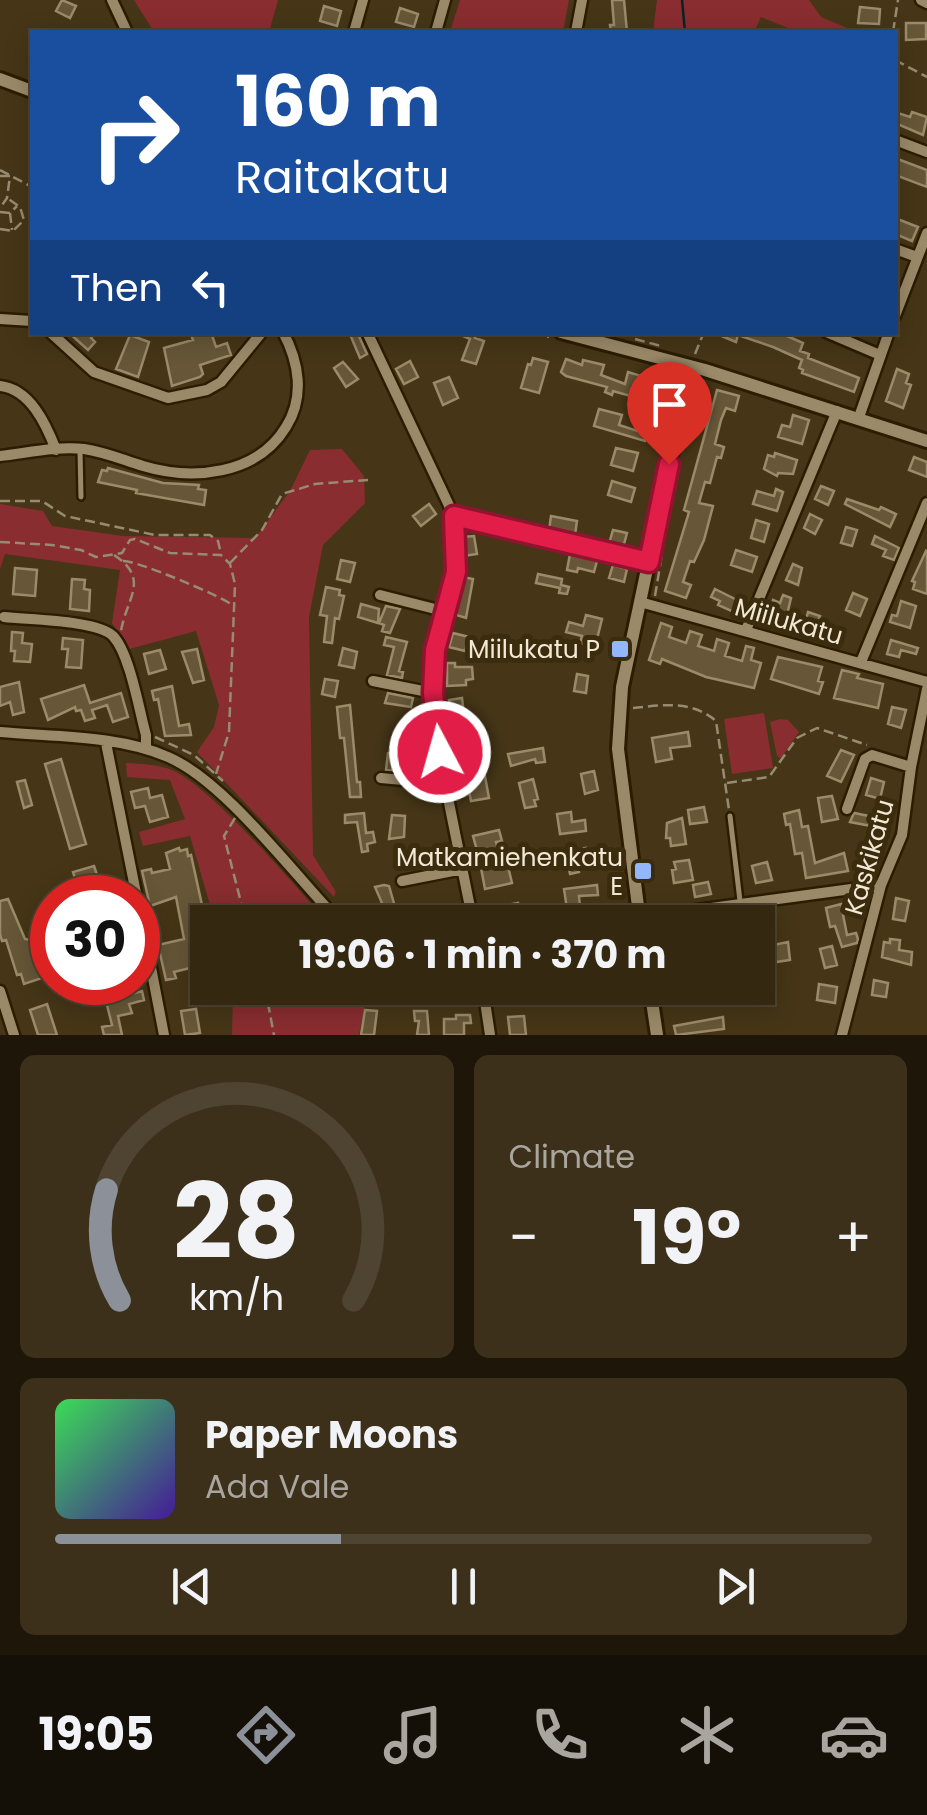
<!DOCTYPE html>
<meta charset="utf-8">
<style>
:root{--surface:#342811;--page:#3c301a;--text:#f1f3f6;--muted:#a9a69f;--line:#4e4431;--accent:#8c9099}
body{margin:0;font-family:Poppins,sans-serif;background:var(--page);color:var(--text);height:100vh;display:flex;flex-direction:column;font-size:38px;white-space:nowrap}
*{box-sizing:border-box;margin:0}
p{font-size:32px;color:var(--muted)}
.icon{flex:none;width:55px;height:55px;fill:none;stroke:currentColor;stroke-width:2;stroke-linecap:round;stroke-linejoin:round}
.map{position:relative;height:1035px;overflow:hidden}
.side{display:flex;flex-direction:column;gap:20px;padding:20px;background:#1d1609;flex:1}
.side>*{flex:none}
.hud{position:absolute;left:30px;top:30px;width:868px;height:305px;border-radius:0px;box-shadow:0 5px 25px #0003,0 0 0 2px var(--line);background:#1a4fa0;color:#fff;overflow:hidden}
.speed{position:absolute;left:30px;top:875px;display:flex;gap:20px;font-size:50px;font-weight:700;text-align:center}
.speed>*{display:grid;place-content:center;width:130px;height:130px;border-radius:50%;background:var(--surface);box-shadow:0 5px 25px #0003,0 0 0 2px var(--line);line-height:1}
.speed .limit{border:15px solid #d22;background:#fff;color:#111}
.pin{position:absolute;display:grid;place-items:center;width:85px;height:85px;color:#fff;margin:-102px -42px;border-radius:50% 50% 50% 0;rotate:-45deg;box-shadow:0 0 10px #0007}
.pin .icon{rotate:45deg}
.me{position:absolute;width:110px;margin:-55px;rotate:354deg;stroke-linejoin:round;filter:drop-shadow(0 0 8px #0008)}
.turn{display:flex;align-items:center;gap:35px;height:210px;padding:0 40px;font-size:45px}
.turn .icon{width:130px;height:130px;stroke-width:2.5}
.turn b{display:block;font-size:70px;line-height:85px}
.then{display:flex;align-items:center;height:95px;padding:0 40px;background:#0003;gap:20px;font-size:38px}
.big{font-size:75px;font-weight:700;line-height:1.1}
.side .widget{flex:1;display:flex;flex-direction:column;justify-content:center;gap:15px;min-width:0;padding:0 35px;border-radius:15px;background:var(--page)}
.side .dial{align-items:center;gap:0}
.dial svg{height:260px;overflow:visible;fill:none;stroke:var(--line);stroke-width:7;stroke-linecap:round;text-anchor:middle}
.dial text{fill:var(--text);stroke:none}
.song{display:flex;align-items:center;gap:30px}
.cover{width:120px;height:120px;border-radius:15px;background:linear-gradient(135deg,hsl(130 70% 55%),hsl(260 70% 35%))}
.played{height:10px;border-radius:5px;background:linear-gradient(90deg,var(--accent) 35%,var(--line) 35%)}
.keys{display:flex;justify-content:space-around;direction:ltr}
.heat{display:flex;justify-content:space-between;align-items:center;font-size:55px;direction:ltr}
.side .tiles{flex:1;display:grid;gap:20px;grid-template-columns:1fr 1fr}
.widget:last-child{grid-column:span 2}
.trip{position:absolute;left:190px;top:905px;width:585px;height:100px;border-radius:0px;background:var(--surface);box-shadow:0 5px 25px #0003,0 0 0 2px var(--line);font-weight:700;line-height:100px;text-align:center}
.tab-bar{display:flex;height:160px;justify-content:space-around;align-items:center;background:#151007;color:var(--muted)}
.tab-bar .icon{width:70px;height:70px}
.tab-bar .active{color:var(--accent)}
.tab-bar b{font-size:45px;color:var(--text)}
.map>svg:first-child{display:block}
.green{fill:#892d30}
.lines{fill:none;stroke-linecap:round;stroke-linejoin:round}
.stream{stroke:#0a2224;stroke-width:2.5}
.building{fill:#675738;stroke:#9c8b6a;stroke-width:2.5}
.service-casing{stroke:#2c1d00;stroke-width:10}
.minor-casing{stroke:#2c1d00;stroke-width:15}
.tertiary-casing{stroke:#2c1d00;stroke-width:18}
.path{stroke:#978b72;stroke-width:2.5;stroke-dasharray:10 5;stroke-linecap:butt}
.service{stroke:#9b8a69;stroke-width:5}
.minor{stroke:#9b8a69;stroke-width:10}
.tertiary{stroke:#9b8a69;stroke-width:12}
.route-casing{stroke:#92132f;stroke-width:25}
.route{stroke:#e11d48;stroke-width:18}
.poi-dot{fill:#92b7fd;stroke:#3b2c0d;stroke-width:4}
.labels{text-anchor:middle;stroke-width:10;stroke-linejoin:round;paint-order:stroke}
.street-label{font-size:25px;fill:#f1e8d6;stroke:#3b2c0d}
.poi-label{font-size:25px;fill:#f1e8d6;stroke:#3b2c0d;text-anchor:end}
</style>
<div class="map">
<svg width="927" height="1035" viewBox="0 0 927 1035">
<rect width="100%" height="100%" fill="#463617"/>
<path class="green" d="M134 0H278L269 32H154Z
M460 0H569L563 32H450Z
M657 0H809L821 17 857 32H798L761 17 754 32H653Z
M342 449 364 476 365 503 323 545 309 617 313 855 336 892 334 897 197 752 214 727 219 705 196 631 129 649 112 623 120 570 5 554 0 569V504L43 511 52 526 123 536 255 538 290 491 310 450Z
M764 713 773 768 732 774 724 719Z
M780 719 788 720 799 732 781 758 777 756 770 722Z
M126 763C142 764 157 764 172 770 210 786 297 887 327 922H215L190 836 143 846 139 832 185 819 170 780 127 777Z
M233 988H350L365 1004 359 1035H232Z"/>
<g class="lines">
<path class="stream" d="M682 0 685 32"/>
</g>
<path class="building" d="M62 0 76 6 70 18 56 11Z
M612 0H624L627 32H611L610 25H614Z
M324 6 341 11 337 26 320 21Z
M860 7 880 9 879 24 858 23Z
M400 8 418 14 414 27 396 22Z
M906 23H926V39L906 40Z
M912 112 927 117 923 135 895 123 898 113 910 117Z
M895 158 927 170V187L895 175Z
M895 218 918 227 912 241 895 234Z
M68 332H96L91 338 95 342 88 350Z
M190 332H211L216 347 227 343 231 355 200 365 203 374 200 377 172 386 164 348 193 340Z
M349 332H357L367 354 360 358Z
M454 332H477L475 338 484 341 476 364 462 360 470 339Z
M712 332H778L803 343 800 351 809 354 808 358 859 378 854 392 802 373 803 370 799 368 802 360 773 347 738 335 736 342Z
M130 335 149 342 138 377 116 369Z
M533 358 548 362 539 393 521 388 528 364 531 365Z
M566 359 582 365 583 360 604 365 601 375 625 384 628 372 648 378 641 399 613 391 612 395 605 392 607 387 566 376 561 372Z
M410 361 418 377 404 384 396 369Z
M343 362 358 379 346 387 334 368Z
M897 369 909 374 906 383 911 385 903 408 886 401Z
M449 377 458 398 443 405 434 383Z
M717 390 739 396 735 411 726 408 721 420 715 444 724 447 721 458 717 457 710 483 705 482 699 503 713 506 704 540 694 562 690 561 683 582 691 585 686 598 665 591 689 512 684 510Z
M599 409 622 415 619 425 647 434 645 441 594 426Z
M793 415 809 420 802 444 778 437 782 425 790 427Z
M616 448 638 453 633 471 611 465Z
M775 453 797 460 793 474 778 473 777 476 764 469 768 455 774 457Z
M914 457 927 462V477L909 470Z
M108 468 163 483 199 485 198 489 206 490 204 505 136 493 137 490 98 482 102 470 107 471Z
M612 481 635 488 631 502 608 495Z
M821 486 834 491 828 505 815 499Z
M776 489 783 492 777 511 753 504 757 491 774 496Z
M847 499 879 510 881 507 896 514 890 527 845 504Z
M429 504 436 514 421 526 413 516Z
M810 514 822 520 815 534 804 528Z
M551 516 577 521 575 535 549 530Z
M756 520 769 524 764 542 751 538Z
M846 527 857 530 852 546 841 543Z
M613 530 627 533 623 548 609 544Z
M474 536 477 554 463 556V537Z
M875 536 899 548 894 560 883 556 886 550 872 544Z
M736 550 757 557 752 572 731 565Z
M926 551 927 552V594L913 589 915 582 912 581Z
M570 554 597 561 594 572 578 568 577 572 567 570Z
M341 560 355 563 350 582 337 579Z
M793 564 802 568 798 585 786 580Z
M613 565 627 569 624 582 609 578Z
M15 568 37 570 35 596 13 594Z
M538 574 562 579 561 585 569 587 567 594 559 593 560 588 536 583Z
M463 577 473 579 466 618 453 614Z
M72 579 85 580 84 589 90 590 89 611 70 609Z
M326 587 340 590 339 595 344 596 339 619 335 618 332 643 324 642 327 616 320 615Z
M715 589 739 601 734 612 718 605 720 601 711 597Z
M853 593 867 599 860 616 846 610Z
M783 595 791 598 786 619 781 617 779 625 766 620 773 600 780 603Z
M901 601 916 606 910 628 890 622 892 615 897 616Z
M361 604 379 609 378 623 358 617Z
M386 606 400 609 390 633 382 631 384 625 379 623Z
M808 612 820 616 818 622 829 625 825 637 808 632 809 629 804 627Z
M586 615 602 619 595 647 580 643 582 636 566 632 569 622 583 626Z
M661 623 672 627 669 637 686 643 690 631 702 635 698 646 714 651 717 639 729 643 725 656 742 661 746 646 754 648 751 660 761 663 754 688 706 677 662 659 660 664 649 660Z
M12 632 23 633 22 643 32 644 30 662 14 661 15 651H11Z
M453 633 469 637 465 651 449 647Z
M386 637 407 642 399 671 403 672 402 678 387 675 394 647 384 645Z
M63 638 83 640 81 668 66 667 68 649H62Z
M891 640 918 648 916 654 901 650 899 657 887 654Z
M343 648 357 652 354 668 339 665Z
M197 649 204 680 193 683 182 652Z
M160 650 166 669 149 674 144 654Z
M778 657 822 667 818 681 823 682 819 694 771 679Z
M447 663H455V667H472L473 679 466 680V685L447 686Z
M842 670 859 674 857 678 883 684 878 708 834 698Z
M577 674 588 676 586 693 574 691Z
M325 679 338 681 335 697 322 694Z
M19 682 24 712 13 715 10 702 0 706V687Z
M84 685 90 703 121 693 128 717 113 722 107 705 92 710 95 718 85 721 81 710 76 711 75 707 48 720 41 699Z
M172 686 179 726 189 724 191 735 165 736 158 699 154 700 152 691Z
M388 693 413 698 411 707 385 703Z
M462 698 465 723 452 724 449 700Z
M350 705 357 782H360L361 797H350L344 738H340L337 707Z
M892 707 906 710 901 728 888 724Z
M688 732 690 746 670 748 672 759 656 762 652 738Z
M409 743 425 745 423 763 407 761Z
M543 748 545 762 536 763 535 759 511 766 508 754Z
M841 750 854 755 841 782 827 776Z
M388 753 401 754 399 771 386 770Z
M61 759 86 844 70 849 45 764Z
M471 768 472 773 484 771 489 798 471 801 466 776 459 777 457 770Z
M594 771 598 790 585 794 581 774Z
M871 778 884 782 880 799 866 795Z
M533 779 538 799 534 800 536 806 525 808 519 783Z
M25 780 32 805 24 808 17 782Z
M148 788 150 798 162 795 168 817 150 822 145 806 135 808 131 792Z
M832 796 838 819 822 822 818 798Z
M704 807 707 822 690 824 688 810Z
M799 810 802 827 808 826 815 863 844 853 848 871 806 878 802 853 795 854 790 824 786 825 784 814Z
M571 812 572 822 585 820 586 831 560 834 557 814Z
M876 812 890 817 884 834 870 830 871 826 850 822 854 813 874 817Z
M364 813 366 833 373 832 375 842 367 844 368 851 362 852 357 822 345 823V815Z
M392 815 405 816 404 837 389 839Z
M682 818 686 844 671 846 670 838H666L667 823Z
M499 830 502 841 496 842 498 849 478 854 473 836Z
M179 848 180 851 187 849 188 856 191 855 202 905H199V910L208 933V986L198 988 194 985 190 968 174 972 176 978 166 980 158 945 184 939 176 897 150 906 142 871 151 869 152 873 170 869 166 853Z
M586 848 588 861 578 863 579 872 570 874 568 864 560 865 558 852Z
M689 860 693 880 674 883 672 870 676 869 674 862Z
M507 862 512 883 485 889 481 868Z
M767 862 772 880 756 883 752 866Z
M94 866 105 898H81L73 872Z
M708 882 711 894 695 897 693 885Z
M384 885 389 886 395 907 385 910 375 887Z
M597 885 598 895 579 896 580 907 567 909 564 889Z
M896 898 909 901 905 921 893 919Z
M8 899 25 939 35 941 44 971 40 972 42 978 24 984 21 974 17 975 6 940 2 941 0 934V901Z
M518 903 520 919 492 922 490 908Z
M841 904 847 935 856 933 858 939 857 943 842 947 835 926 830 927 826 908Z
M457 909 459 922H428L427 914Z
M772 913 775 928 763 931 759 915Z
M890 939 900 940 899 950 912 952 911 965 882 957 884 942 890 943Z
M788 942 790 960 776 962 775 957 758 960V948Z
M832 946 837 965 825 968 820 949Z
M874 980 888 983 886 997 872 995Z
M125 984 128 995 142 991 144 1000 129 1004 132 1013 118 1016 122 1035H104L102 1027 112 1025 103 989Z
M819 984 837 987 835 1003 817 1000Z
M47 1004 57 1035H38L30 1010Z
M196 1009 200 1033 185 1035 181 1011Z
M365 1010 377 1011 374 1035H361Z
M414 1011H427L429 1035H417L419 1021H415Z
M456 1015H470L471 1023H464V1035H444V1019H456Z
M524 1016 526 1035H510L508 1017Z
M723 1017 724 1029 676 1035 674 1026Z"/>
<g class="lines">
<defs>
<path id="service" d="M80 451 81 497
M730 816 740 901"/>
<path id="minor" d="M112 0 127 32
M921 0 927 3
M354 32 363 0
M436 32 445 0
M576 32 582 0
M895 140 927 152
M895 249 917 257
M895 316 927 233
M0 319 32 321
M50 332 94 372 168 398 207 390 221 382 262 332
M367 332 454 516 455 572 435 649 433 693 440 752
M826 332 880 355
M0 386C30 389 46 424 56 450
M859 417 889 332
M0 456C27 453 57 446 84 449 105 452 123 460 143 466 193 481 257 475 286 427 305 397 299 362 283 332
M454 516 649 563
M380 595 443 611
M640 602 927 682
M4 617C28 620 97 620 113 636 130 654 139 710 146 735V749
M746 630 837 411
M861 662 927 503
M373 681 433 693
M0 732C54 737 118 735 168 757 225 781 295 876 340 922
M106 743 137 898
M443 773 473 922
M381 778 425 782 444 779
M847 809 865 759 872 755 911 767
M402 881 463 869
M138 900 164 1035
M608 922 881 885
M483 988 490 1035
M0 991 14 1035
M842 1035 881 885 902 835 911 767 927 689"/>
<path id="tertiary" d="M0 79 32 91
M561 332 705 370 927 441
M640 922 618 749 622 687 690 366
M650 988 657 1035"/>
</defs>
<use href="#service" class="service-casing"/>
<use href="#minor" class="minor-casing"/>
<use href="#tertiary" class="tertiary-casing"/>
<path class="path" d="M893 32 898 0
M895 60 927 77
M0 170 32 187
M0 176H10L7 198 0 208
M0 212 10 213 17 206
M10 213 12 230
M0 229 13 231 24 220 20 207 7 198
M533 332 549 337
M635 339 661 346
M695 354 704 332
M668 413 673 372
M0 501H42L65 516 155 535H210L218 541 221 554
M0 542 52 545 81 550 96 557 122 553 130 540 135 539 170 553 221 555 230 564 235 584 229 732 216 774
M114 555C151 579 126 599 121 631
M123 561C136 560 218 595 231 604
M230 563 262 530 282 494 315 484 368 480
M655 596 662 554
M633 708C662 705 692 700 716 721L729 810
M155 737 194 755 223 781
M727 783 769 777 797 738 817 728 867 745
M235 818 224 836 246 922
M544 922 601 915
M265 988 274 1035"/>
<use href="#service" class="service"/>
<use href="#minor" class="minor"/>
<use href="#tertiary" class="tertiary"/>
</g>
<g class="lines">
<defs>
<path id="route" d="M440 752 433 693 435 650 456 572 454 516 649 562 669 464"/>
</defs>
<use href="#route" class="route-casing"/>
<use href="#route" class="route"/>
</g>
<g class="poi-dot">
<rect x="610" y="639" width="20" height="20" rx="5"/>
<rect x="633" y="861" width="20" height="20" rx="5"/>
</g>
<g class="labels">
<g class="street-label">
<text transform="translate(789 621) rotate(16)" y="9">Miilukatu</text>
<text transform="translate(869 857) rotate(-74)" y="9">Kaskikatu</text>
</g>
<g class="poi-label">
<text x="600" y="658">Miilukatu P</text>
<text x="623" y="866">Matkamiehenkatu<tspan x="623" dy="29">E</tspan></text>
</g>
</g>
</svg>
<div class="speed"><div class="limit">30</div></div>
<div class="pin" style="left:669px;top:464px;background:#d93025"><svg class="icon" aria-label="arrive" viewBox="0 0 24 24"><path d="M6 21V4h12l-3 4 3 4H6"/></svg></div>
<svg class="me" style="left:440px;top:752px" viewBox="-20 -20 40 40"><circle r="17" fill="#e11d48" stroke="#fff" stroke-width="3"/><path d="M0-11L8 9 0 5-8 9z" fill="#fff"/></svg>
<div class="trip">19:06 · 1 min · 370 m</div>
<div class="hud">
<div class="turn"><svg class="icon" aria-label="right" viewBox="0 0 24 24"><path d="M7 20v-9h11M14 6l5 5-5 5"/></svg><div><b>160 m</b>Raitakatu</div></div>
<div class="then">Then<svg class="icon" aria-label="left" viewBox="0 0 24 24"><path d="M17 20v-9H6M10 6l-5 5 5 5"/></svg></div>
</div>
</div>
<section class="side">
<div class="tiles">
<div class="widget dial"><svg viewBox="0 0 100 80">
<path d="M14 69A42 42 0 1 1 86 69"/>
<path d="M14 69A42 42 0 0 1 10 35" stroke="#8c9099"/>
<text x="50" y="56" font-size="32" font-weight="700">28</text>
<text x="50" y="72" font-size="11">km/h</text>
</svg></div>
<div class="widget"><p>Climate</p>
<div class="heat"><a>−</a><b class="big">19°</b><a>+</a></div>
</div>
<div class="widget">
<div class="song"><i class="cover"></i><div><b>Paper Moons</b><p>Ada Vale</p></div></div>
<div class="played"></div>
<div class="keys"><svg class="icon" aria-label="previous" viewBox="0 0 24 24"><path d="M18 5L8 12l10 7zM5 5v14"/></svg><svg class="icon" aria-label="pause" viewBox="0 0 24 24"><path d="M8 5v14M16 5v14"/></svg><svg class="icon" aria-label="next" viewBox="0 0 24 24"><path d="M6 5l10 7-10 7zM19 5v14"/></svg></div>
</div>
</div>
</section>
<nav class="tab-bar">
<b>19:05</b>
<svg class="icon active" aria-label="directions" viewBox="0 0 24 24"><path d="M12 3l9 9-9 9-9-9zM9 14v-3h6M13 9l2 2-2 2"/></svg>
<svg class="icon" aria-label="music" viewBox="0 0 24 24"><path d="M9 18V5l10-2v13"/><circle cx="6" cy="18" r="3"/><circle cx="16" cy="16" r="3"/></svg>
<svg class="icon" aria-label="phone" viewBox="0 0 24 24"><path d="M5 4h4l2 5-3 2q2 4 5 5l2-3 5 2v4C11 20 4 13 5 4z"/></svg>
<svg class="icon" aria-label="climate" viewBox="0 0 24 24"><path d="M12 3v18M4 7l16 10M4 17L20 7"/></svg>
<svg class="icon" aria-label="car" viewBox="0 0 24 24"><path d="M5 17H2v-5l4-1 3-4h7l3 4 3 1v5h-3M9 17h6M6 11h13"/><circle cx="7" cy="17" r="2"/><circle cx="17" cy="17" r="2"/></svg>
</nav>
